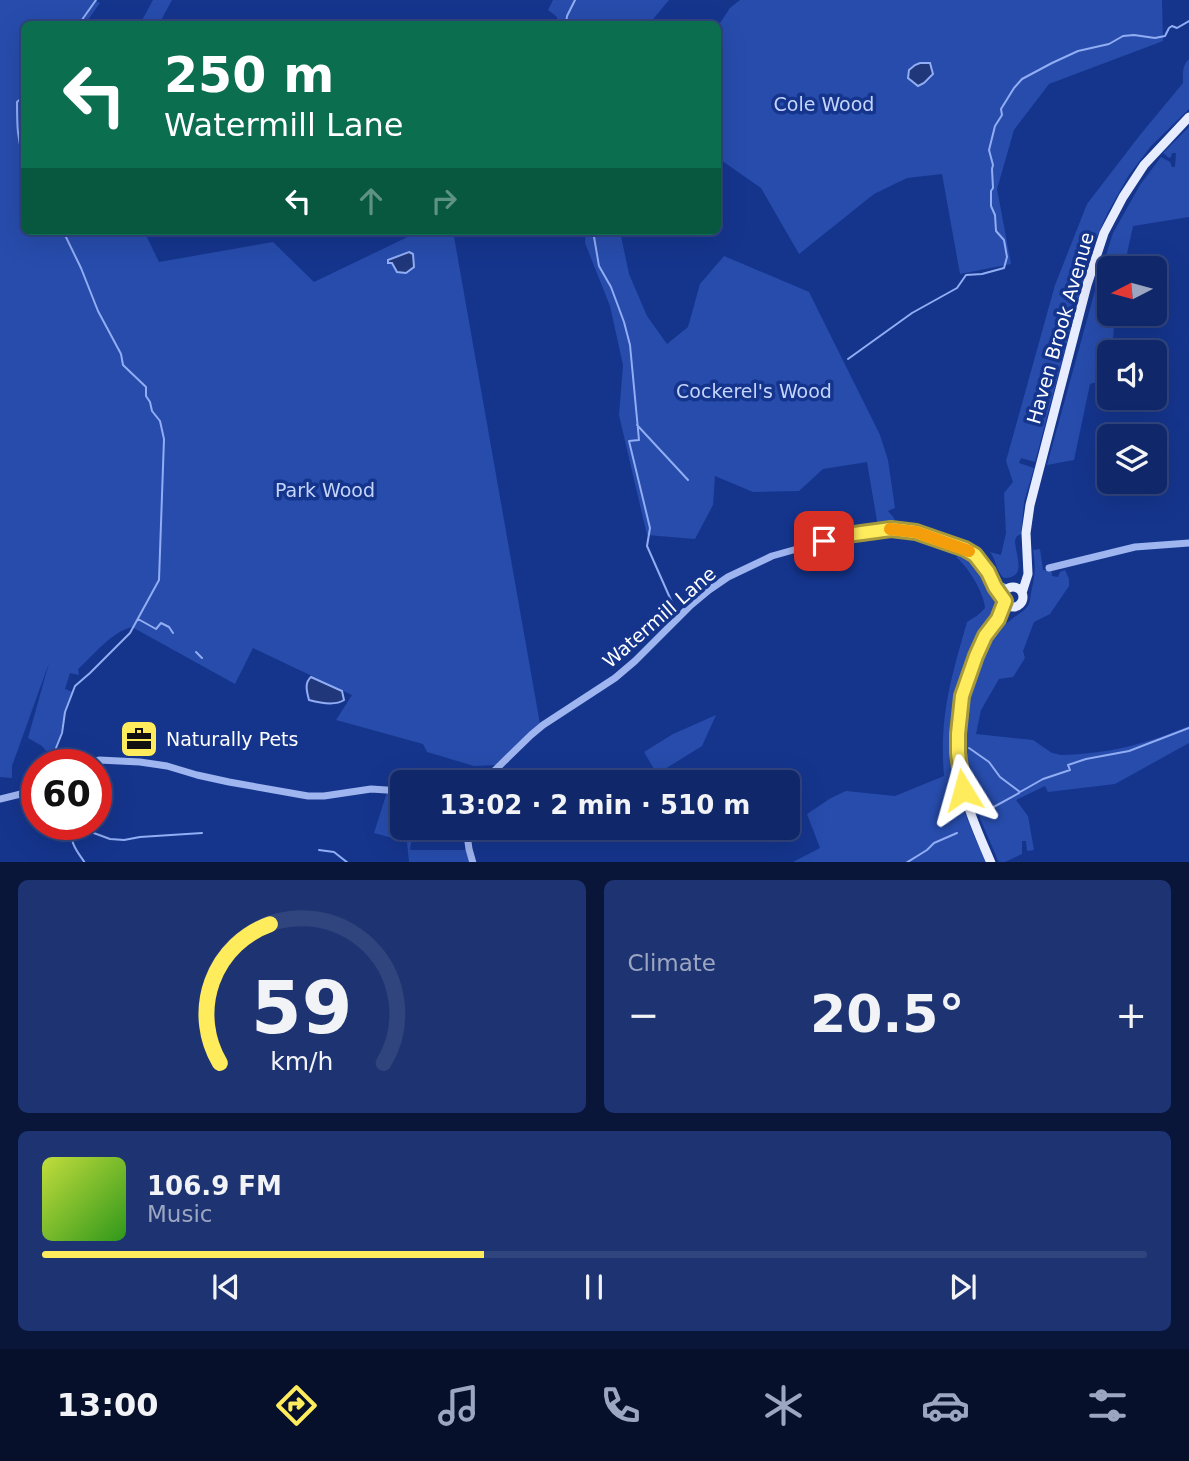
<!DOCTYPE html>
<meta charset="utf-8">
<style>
:root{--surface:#10286a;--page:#1e3472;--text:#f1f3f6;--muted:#9ca6c1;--line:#30447e;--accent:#ffec5d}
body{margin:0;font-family:"DejaVu Sans",sans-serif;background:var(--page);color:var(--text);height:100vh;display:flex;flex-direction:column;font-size:26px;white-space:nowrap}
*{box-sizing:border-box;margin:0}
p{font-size:23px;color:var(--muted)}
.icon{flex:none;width:38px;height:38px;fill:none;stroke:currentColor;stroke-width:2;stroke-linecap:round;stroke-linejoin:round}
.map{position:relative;height:862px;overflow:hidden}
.details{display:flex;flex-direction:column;gap:18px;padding:18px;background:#09163a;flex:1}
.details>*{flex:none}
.banner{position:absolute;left:21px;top:21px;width:700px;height:214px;border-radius:10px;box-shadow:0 7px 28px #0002,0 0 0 2px var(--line);background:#0b6e4f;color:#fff;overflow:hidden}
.needle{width:46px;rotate:264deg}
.controls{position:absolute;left:1097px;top:256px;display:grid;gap:14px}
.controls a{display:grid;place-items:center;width:70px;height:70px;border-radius:10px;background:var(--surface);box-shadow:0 7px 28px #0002,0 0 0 2px var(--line);font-size:35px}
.speed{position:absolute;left:21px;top:749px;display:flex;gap:14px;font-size:35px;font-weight:700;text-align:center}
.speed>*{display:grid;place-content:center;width:91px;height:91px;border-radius:50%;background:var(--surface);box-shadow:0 7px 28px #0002,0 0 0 2px var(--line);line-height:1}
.speed .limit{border:10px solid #d22;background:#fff;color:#111}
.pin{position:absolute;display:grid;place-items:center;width:60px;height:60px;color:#fff;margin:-30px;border-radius:14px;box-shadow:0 4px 10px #0006}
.me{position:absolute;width:77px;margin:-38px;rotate:352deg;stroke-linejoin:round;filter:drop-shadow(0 0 5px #0008)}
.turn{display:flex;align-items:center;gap:24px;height:147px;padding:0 28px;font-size:32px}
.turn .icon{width:91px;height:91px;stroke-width:2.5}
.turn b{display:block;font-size:49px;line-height:60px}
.lanes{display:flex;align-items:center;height:66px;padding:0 28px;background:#0003;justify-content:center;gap:35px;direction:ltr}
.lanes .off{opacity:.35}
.big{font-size:52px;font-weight:700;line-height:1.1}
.details .widget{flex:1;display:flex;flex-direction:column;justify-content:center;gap:10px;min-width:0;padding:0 24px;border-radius:10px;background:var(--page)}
.details .dial{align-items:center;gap:0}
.dial svg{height:182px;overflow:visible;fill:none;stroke:var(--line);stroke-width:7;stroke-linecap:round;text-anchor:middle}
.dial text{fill:var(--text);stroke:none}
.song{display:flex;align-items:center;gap:21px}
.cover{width:84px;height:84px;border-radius:10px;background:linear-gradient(135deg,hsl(70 70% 55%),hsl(110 70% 35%))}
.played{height:7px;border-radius:4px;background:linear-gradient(90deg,var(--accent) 40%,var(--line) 40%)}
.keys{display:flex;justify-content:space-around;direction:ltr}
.heat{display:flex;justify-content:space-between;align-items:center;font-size:38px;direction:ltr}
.details .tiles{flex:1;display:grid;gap:18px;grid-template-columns:1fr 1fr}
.widget:last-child{grid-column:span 2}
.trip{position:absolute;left:390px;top:770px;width:410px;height:70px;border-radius:10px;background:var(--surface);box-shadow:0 7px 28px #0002,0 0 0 2px var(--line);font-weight:700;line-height:70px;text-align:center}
.dock{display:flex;height:112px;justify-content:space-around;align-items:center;background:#06102a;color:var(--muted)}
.dock .icon{width:49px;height:49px}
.dock .current{color:var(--accent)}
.dock b{font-size:32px;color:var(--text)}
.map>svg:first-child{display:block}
.green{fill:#274cac}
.water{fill:#20387a;stroke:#91adf3;stroke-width:2}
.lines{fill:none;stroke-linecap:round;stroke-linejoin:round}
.stream{stroke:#91adf3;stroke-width:2}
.minor{stroke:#9fb5f0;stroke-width:7}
.major{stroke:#e7edff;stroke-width:9}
.route-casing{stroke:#a6993c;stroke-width:18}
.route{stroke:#ffec5d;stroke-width:12}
.slow{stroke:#f59e0b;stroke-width:12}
.labels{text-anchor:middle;stroke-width:7;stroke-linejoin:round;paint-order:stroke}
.park-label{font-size:19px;fill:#c5d4fb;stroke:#15358d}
.street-label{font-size:19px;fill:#fff;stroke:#15358d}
.poi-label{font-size:19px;fill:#fff;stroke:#15358d;text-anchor:start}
</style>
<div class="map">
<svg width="1189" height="863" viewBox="0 0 1189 863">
<rect width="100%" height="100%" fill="#15358d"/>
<path class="green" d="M0 0H94L100 3 85 24H24V231H144L159 262 273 242 314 282 420 231H453L540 724 526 735 496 765 474 766 427 752 423 744 336 720 352 695 253 648 235 684 132 627C111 632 94 655 78 669L79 675 70 673 65 689 73 692C65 706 63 717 61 732 60 739 57 744 56 750L46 751 42 746 28 738 49 663 12 766V778L0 777Z
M153 0H172L159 24H140Z
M553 0H669L649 24H622L621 23 557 24V17L548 10Z
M740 0H1162L1163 41 1049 84 1014 130 997 189 1011 264 960 274 942 174 907 178 874 194 799 254 761 188 718 158V26L730 8Z
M1189 59V109L1151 146 1129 175 1108 212 1092 248 1035 462 1021 458 1019 463 1034 468 1024 502 1021 534 1017 536 1015 540C1015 555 1028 578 1004 578 994 568 998 563 990 552L1001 555 1006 533 1004 493 1013 482 1006 461 1055 285 1087 204 1140 135 1183 83C1183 73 1182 66 1189 59Z
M1189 127V217L1133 226 1124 268H1110V313H1115L1112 352H1110L1109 378 1090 384 1074 460 1047 465 1096 287 1113 233 1140 185 1161 157 1170 162 1172 167H1175L1176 153H1172L1171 157 1169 158 1163 153Z
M586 231H620L629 274 647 316 667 344 688 327 700 284 724 256 809 292 880 435 888 460 895 508 888 511 894 518 897 526 878 527 867 462 823 469 799 491 753 492 715 476 713 505 695 539 647 535 619 415 623 365 610 306 585 243Z
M1040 549 1043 570H1049L1052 572V576L1058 577 1060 572 1065 570 1069 579V586L1050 614 1034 622 1023 651 1025 658 1013 677 999 679 981 710 976 734 1033 740 1052 753 1061 755C1107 754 1147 744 1189 726V743L1115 784 1048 792 1045 786 1016 800 1028 816 1034 850 1027 851 1026 841H1022V854L1005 862 999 863C993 848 986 833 980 818 959 759 960 689 995 636 1003 625 1012 619 1023 611 1030 606 1030 600 1031 593 1035 575 1036 568 1033 550Z
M961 555C977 557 982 570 988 583 992 590 997 595 999 604 991 622 979 637 971 655 953 696 947 749 959 792 965 817 976 840 986 862L791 863 820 848 807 814 831 798 846 791 895 796 944 776C939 717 951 678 967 622L978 615 985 608C984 592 968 567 956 557Z
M716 715 702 746 657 774 644 752 673 734Z
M387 792 402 793V828H413L410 850H466L471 862H409L407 842 374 833Z"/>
<path class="water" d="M920 63H930L933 74 924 83 918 86 908 78 909 70 915 65Z
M409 252 413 254 414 267 406 273 397 272 392 263H388V260Z
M311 677 342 691 344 700C335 706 320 703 309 700 307 692 304 683 311 677Z"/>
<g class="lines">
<path class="stream" d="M79 24 96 0
M566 24 567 16 575 0
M24 96 17 102C17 124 17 139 24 160
M63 231 81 268 98 311 121 354 123 365 146 387V396L150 402 152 411 160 421 164 439 159 580 130 633 90 673 75 686 65 712 62 733 56 748 66 765
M593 231 599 266 611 287 624 322 630 345 639 440 629 441 650 528 647 546 674 607
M848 359 912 313 957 288 966 275 982 274 1004 268 1007 257 1004 240 996 231 995 215 991 206V191L993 188 992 169 993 165 989 150 995 126 1002 115 1001 109 1014 88 1022 79 1052 63 1078 51 1109 44 1123 36 1134 35 1155 38 1165 36 1169 28 1172 26 1177 28 1189 21
M637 425 688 480
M138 619 156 629 161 623 169 627 173 633
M196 652 202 658
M969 748 989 762 1000 777 1020 792 1043 779 1070 770 1068 765 1086 759 1129 751 1189 728
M990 809 1019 793
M73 824C69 843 75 848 85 863
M79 824 91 832 110 839 124 840 140 837 202 833
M319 850 334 852 348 863
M906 863 927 850 934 843 957 833"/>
<path class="minor" d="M1049 568 1135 547 1189 543
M993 582 1008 589
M83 765 99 760 140 762 167 766 197 775 229 782 308 796H324L371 789 402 791
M480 782 490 775 531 735 543 725 615 678 635 661 691 605 709 590 728 577 772 556 847 535 891 529 916 532 965 549 975 555 982 563 995 588 1004 599
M0 799 37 790
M466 828 469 849 473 863"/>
<path class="major" d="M1003 597a10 10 0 1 1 20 0a10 10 0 1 1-20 0Z
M1022 593 1028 574 1026 533 1030 505 1087 285 1104 233 1123 197 1144 165 1189 117
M991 863C981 839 970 816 964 792 952 748 958 700 975 659 983 637 997 623 1005 601"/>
</g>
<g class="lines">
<defs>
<path id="route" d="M824 541 847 535 891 529 916 532 965 549 975 555 988 572 995 587 1005 601 998 619 985 636 976 656 962 696 958 734V753L963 790"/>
</defs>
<use href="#route" class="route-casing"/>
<use href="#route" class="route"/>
<path class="slow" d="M890 529 916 532 969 551"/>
</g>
<defs>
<symbol id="office-square" viewBox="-11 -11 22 22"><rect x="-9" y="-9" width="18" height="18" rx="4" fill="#ffec5d" stroke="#15358d"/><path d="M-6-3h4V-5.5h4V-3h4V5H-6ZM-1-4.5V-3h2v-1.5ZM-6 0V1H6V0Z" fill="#111"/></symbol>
</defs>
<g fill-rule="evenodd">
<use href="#office-square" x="117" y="717" width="44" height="44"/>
</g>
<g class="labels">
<g class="park-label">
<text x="824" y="111">Cole Wood</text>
<text x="754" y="398">Cockerel's Wood</text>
<text x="325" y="497">Park Wood</text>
</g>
<g class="street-label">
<text transform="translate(1060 328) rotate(-74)" y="7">Haven Brook Avenue</text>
<text transform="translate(659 617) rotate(-41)" y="7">Watermill Lane</text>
</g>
<g class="poi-label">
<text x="166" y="746">Naturally Pets</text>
</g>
</g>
</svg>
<div class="controls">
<a><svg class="needle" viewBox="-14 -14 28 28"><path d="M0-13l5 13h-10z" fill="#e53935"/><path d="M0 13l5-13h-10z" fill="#9ca6c1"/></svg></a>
<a><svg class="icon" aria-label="sound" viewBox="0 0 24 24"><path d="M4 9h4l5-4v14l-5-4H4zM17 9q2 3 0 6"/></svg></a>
<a><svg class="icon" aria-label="layers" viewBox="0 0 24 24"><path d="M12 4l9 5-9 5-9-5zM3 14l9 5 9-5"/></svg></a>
</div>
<div class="speed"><div class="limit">60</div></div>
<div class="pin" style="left:824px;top:541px;background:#d93025"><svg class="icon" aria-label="arrive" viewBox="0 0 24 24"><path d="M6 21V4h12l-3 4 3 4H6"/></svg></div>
<svg class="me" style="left:963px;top:790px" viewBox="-20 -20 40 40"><path d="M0-17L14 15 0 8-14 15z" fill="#ffec5d" stroke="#fff" stroke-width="4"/></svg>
<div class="trip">13:02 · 2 min · 510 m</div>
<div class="banner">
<div class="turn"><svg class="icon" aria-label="left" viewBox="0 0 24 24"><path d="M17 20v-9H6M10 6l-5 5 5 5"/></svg><div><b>250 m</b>Watermill Lane</div></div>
<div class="lanes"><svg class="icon" aria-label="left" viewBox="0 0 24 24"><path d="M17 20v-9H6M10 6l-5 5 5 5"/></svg><svg class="icon off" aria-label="ahead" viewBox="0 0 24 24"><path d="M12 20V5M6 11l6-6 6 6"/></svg><svg class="icon off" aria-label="right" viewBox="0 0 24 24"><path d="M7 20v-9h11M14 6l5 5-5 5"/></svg></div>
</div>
</div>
<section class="details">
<div class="tiles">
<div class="widget dial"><svg viewBox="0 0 100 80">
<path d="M14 69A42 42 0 1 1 86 69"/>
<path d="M14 69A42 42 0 0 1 36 8" stroke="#ffec5d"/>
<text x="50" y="56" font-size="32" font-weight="700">59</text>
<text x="50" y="72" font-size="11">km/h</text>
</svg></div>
<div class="widget"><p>Climate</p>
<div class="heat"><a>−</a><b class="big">20.5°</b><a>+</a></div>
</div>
<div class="widget">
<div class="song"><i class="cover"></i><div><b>106.9 FM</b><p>Music</p></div></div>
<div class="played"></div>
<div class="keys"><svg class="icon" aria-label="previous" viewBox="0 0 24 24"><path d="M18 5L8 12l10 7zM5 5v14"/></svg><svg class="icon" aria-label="pause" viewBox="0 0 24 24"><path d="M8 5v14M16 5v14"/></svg><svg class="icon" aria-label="next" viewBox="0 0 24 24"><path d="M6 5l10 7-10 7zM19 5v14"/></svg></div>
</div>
</div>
</section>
<nav class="dock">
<b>13:00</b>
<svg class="icon current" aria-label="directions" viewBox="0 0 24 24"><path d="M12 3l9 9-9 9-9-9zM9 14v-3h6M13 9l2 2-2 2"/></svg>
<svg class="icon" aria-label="music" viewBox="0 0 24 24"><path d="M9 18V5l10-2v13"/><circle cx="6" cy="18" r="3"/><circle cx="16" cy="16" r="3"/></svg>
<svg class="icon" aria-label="phone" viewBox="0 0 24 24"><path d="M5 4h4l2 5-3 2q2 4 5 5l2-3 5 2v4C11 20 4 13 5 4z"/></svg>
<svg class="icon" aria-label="climate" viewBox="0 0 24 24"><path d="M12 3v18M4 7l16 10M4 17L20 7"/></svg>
<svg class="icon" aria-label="car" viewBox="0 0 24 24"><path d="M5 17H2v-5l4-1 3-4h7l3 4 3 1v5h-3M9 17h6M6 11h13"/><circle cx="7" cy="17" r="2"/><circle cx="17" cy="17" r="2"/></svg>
<svg class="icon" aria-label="filters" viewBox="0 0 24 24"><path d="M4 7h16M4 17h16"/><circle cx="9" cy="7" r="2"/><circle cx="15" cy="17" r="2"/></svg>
</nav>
